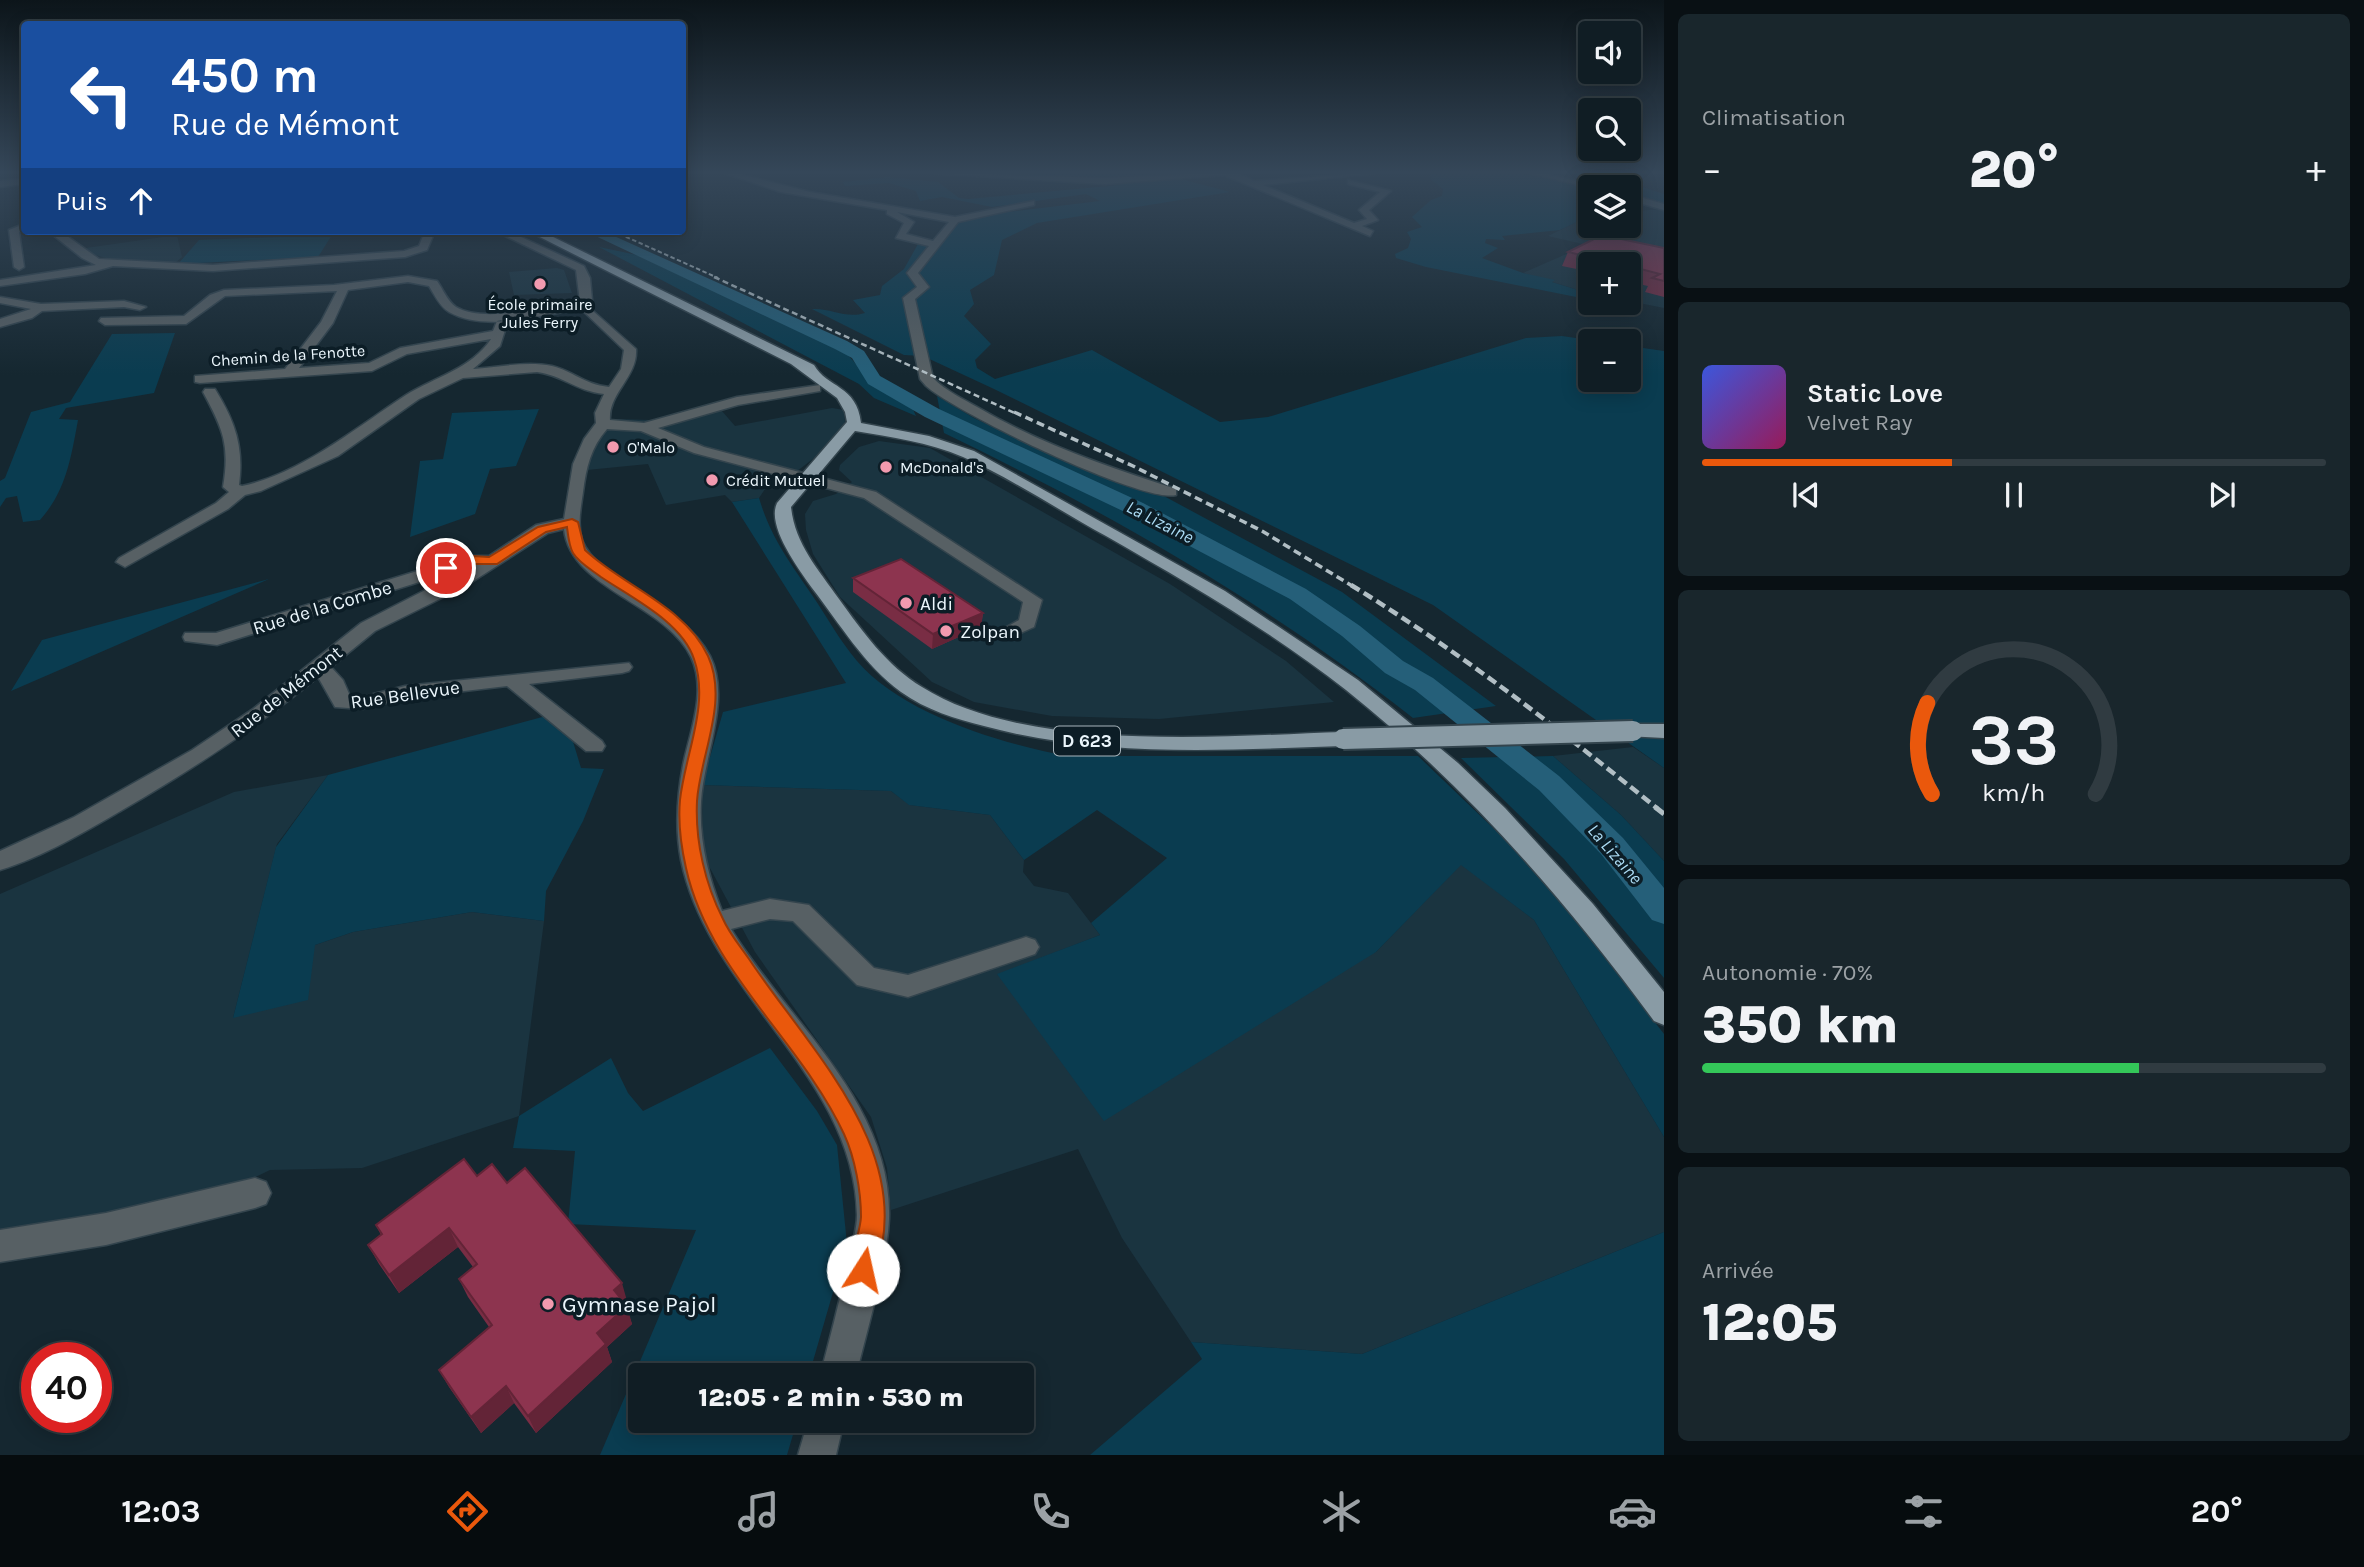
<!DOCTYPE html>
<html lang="fr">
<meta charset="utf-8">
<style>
:root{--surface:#101d24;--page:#19262c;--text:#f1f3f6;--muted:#9ca2a6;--line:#303b41;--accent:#ea580c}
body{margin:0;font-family:Karla,sans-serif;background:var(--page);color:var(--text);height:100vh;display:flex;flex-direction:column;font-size:26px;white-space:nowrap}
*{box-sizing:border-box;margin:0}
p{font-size:23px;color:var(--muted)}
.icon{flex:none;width:38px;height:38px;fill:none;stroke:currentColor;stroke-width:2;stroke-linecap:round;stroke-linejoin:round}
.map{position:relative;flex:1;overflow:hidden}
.panel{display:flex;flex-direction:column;gap:14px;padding:14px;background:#091014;width:700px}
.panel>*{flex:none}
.hud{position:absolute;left:21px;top:21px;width:665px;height:214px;border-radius:7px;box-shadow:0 4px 18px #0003,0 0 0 2px var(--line);background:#1a4fa0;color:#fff;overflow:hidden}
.controls{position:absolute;left:1578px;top:21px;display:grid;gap:14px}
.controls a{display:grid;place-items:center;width:63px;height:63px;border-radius:7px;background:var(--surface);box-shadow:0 4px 18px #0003,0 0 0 2px var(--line);font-size:35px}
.speed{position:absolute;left:21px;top:1342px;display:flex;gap:14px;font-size:35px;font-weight:700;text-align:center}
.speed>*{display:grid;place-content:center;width:91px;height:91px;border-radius:50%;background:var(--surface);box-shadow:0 4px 18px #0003,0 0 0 2px var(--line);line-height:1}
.speed .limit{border:10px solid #d22;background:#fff;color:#111}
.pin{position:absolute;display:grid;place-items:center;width:60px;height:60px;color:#fff;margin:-30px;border:4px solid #fff;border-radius:50%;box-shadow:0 2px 7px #0007}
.me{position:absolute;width:77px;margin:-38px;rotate:10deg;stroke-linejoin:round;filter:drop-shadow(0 0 5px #0008)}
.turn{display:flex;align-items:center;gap:24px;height:147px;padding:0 35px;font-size:32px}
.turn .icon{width:91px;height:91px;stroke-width:2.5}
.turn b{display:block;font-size:49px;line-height:60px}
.then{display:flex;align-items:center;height:66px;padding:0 35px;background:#0003;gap:14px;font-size:26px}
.big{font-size:52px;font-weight:800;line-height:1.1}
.panel .widget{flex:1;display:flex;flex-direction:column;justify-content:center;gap:10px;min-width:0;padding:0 24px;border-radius:10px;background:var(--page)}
.panel .dial{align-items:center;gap:0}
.dial svg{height:182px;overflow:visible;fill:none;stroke:var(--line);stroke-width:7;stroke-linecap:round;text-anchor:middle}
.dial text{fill:var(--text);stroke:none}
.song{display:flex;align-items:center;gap:21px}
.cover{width:84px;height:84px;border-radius:10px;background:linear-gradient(135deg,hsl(230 70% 55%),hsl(330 70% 35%))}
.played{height:7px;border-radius:4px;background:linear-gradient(90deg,var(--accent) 40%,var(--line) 40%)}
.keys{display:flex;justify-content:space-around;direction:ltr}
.heat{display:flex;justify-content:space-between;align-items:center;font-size:38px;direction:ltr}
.charge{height:10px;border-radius:5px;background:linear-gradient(90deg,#34c759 70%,var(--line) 0)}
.trip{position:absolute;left:628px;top:1363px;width:406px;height:70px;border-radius:7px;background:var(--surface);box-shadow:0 4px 18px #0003,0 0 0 2px var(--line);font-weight:800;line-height:70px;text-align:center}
.menu{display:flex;height:112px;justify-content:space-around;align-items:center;background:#060c0e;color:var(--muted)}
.menu .icon{width:49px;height:49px}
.menu .active{color:var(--accent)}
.menu b{font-size:32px;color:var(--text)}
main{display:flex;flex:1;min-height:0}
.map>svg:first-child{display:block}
.built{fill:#1a3440}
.green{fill:#0a3c50}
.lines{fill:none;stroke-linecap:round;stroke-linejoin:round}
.river{fill:#255f79;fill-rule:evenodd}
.minor-casing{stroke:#33444d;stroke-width:3}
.major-casing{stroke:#33444d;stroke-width:3}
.minor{fill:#576064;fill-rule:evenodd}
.major{fill:#899ba5;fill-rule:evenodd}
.rail-far4{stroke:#b1bec4;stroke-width:2;stroke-dasharray:4.5 2.5;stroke-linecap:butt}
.rail-far3{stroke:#b1bec4;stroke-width:2.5;stroke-dasharray:6 3.5;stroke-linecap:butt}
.rail-far2{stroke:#b1bec4;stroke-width:3.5;stroke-dasharray:8 4.5;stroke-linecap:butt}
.rail-far1{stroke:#b1bec4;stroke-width:4.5;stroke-dasharray:10 5;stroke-linecap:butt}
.rail{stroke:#b1bec4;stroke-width:5;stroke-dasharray:13 6;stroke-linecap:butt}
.major-bridge-casing{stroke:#33444d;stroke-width:24;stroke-linecap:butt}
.major-bridge{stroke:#899ba5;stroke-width:20}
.wall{fill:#792d44}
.shaded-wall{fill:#632437}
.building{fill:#8d344f;stroke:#632437;stroke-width:2}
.route{fill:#ea580c;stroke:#983908;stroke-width:2}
.poi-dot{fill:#f29aaf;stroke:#0c1d26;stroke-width:2.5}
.labels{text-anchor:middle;stroke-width:7;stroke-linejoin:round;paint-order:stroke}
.far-poi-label{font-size:16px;fill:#ebf6fc;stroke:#0c1d26;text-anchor:start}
.far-street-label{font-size:16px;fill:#ebf6fc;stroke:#0c1d26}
.far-water-label{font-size:18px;font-style:italic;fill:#acdcf5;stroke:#0c1d26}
.shield{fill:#0c1d26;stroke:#a8b5bc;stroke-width:2}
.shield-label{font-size:18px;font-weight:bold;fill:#ebf6fc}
.poi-label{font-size:19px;fill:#ebf6fc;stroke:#0c1d26;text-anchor:start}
.street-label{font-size:19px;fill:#ebf6fc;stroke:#0c1d26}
.near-poi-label{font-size:23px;fill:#ebf6fc;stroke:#0c1d26;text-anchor:start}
</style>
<main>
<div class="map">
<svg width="1664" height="1455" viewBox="0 0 1664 1455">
<rect width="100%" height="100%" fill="#152730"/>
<path class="built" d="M1649 210H1664V308L1629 301V264H1591V294L1523 273 1587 245 1548 236 1591 215V226H1629V212Z
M177 235 182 257 175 263 109 259 92 254 86 248Z
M557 268 564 270 572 293 514 295 509 272Z
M715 403 735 426 832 408 844 410 845 422 837 437 814 458 783 482 769 483 759 498 732 502 725 495 666 505 648 464 587 470 593 443 615 419 651 420Z
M879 441 930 448 1170 584 1286 661 1334 702 1159 719 1052 716 974 702 932 682 840 597 813 554 806 530 805 514 813 501 836 494 852 482 839 470 840 465 859 447Z
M1633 747 1664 768V861L1621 815 1553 756Z
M328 775 277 844 233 1018 315 945 353 932 472 912 544 921 519 1116 362 1168 270 1170 222 1193 0 1235V894L234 792Z
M702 785 891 791 910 805 990 815 1024 860 1023 872 1034 886 1068 893 1100 935 997 975 1376 952 1461 864 1534 920 1664 1137V1232L1362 1354 1191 1342 1122 1238 1078 1149 891 1210 887 1168 871 1117 755 952 703 855Z"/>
<path class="green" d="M1218 172 1107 179 1026 177 1020 173Z
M1432 172H1515L1591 188V215L1560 230 1502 236 1505 240 1486 239 1485 243 1498 248 1482 258 1523 273 1555 280 1552 282 1591 294V300L1426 267 1396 258 1395 254 1408 248 1411 239 1407 232 1422 227 1412 217 1431 200 1442 196 1443 189 1430 179Z
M1608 176 1664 194V203L1629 193V187H1609L1589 179V177Z
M887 177 938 182 959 198 968 199 1120 185 1117 182 1181 179 1230 192 1037 223 1002 240 994 275 970 290 974 304 964 316 991 344 975 360 977 368 995 379 1092 350 1220 422 1268 417 1526 338 1562 336 1596 341H1591V380H1629V346L1664 351V768L1433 605 994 389 923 356 904 355 812 309C832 308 845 319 865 313L853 300 880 295 882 286 904 269 918 244 935 247 956 222 975 216 1100 201 1086 194 992 207 942 197 920 201 916 191 889 183 845 186 843 182Z
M332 235 318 257 178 264 199 240Z
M599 247 637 255 846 353 876 386 911 405 916 416 874 398 859 384Z
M175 333 154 393 66 408 59 419 78 420C71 458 66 491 40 520L23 522 17 496 6 498 0 507V481L5 478 31 412 70 402 112 334Z
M937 396 974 418 1084 470 1149 488 1342 592 1496 706 1413 718C1270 605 1108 512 944 433Z
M539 409 516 466 490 469 475 514 410 537 420 461 443 459 452 413Z
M759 498C771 538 789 561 812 595 827 617 840 641 857 661 902 714 1002 744 1068 756H1418L1536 869 1664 1034V1137L1534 920 1461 865 1376 952 1104 1121 997 974 1100 935 1091 923 1167 858 1097 810 1024 860 990 815 909 805 891 791 702 785 723 712 846 683 732 502Z
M269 579 11 691 42 640Z
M546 716 571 735 581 768 604 769 583 821 546 891 544 921 472 912 353 932 315 945 308 1000 233 1018 276 847 328 775Z
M1553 756 1621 815 1664 861V978L1564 859 1461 758Z
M770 1048 817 1111 837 1145 847 1244 809 1375 640 1376V1421H797L787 1455H600L696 1230 568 1224 575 1151 513 1148 519 1116 611 1058 628 1093 643 1111Z
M1664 1232V1455H1090L1202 1359 1191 1342 1362 1354Z"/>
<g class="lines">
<path class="river" d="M585 231H603L847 341 864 351 880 376 939 409 1143 503 1306 589 1360 626 1403 661 1433 678 1559 776 1623 838 1664 888V924L1652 920 1601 854 1539 790 1415 690 1385 673 1342 636 1290 599 1127 513 925 417 868 384 852 358 835 349Z"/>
<defs>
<path id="minor" d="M721 172H732L810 192 955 217 1034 201V205L958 222 918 273 929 287 915 299 933 378C946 391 963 399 979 408 1041 444 1108 467 1176 489V495C1143 504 955 412 926 386L920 379 903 298 917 287 907 273 929 246 896 238 904 223 887 214V210L781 192ZM897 212 949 222 933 241 906 234 914 222Z
M914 172 1105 178 1236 172 1254 181 1385 172 1263 185 1354 223 1367 219 1359 210 1380 192 1348 184V180L1391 191 1369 210 1378 220 1362 226 1373 231 1370 236 1224 175 1105 184Z
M1525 172H1539L1600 187 1591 188Z
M23 179 24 184 0 187V181Z
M1629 194 1664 204V210L1629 200Z
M24 224V230L19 232 24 267 19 270 14 267 9 230Z
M48 231H60L99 259 213 265 404 251 419 246 425 231H435L427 250 405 257 213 271 113 266 85 274 0 286V280L96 265 82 258Z
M495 231H508L584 266 590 278 593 311 636 349C638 377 608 393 610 420L644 423 737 397 820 385V391L738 405 658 428 704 447 876 492 1042 600 1034 627 1014 636H1000L998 632 1019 620 1023 602 864 498 694 453 641 431 607 429C591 447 586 468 583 492 581 507 577 525 582 540 598 582 682 602 710 656 732 699 703 758 701 802 699 841 708 876 722 911L770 899 809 905 874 968 908 975 1026 937 1035 940 1039 947 1035 954 908 997 857 985 793 921 770 919 731 929C786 1019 893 1103 889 1219 887 1265 867 1329 856 1376H820C831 1334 842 1293 850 1252 853 1240 857 1228 857 1215 855 1075 708 994 681 860 675 829 677 796 683 765 690 731 707 691 691 657 665 603 570 589 564 529L548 533 464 587 375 631 331 667 343 680 350 696 362 697 405 686 629 663 632 667 629 671 622 673 529 684 602 741 605 746 602 751H586L507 686 405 698 362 709 335 707 318 677C257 727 193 769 124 809 86 831 43 857 0 870V851L74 817 192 750 253 709 361 623 474 565 217 645 185 641 183 637 185 633H216L466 556H489L536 525 564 519 573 464 584 439 596 423 595 413 604 394C576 391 562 375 537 372L463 378 419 399 338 456 261 491 245 495 228 509 125 567 116 562 119 558 216 503 229 492 223 487C230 445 223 429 203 392L205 389H215C235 421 244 447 239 485L242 486C300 474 357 427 406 395 435 377 471 369 491 339L407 354 372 371 200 383 195 382V376L285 369 321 322 337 291 225 296 186 324 105 325 99 321 101 318 184 316 210 295 224 290 334 285 408 276 437 281C443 289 447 301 456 307 484 324 548 306 580 302L576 270ZM408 282 429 286C434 294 440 307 449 312 486 333 542 314 581 309L624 350 621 369 609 387C583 384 573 371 552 366 527 361 499 367 473 369L500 346 507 324 501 320 497 321 493 331 400 348 369 363 299 368 333 323 348 290Z
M0 297 41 304 124 301 146 307 140 310 124 307 42 311 32 318 0 327V319L31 309 0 303Z
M255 1178 266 1182 271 1193 266 1204 255 1208 106 1245 0 1262V1230L106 1213Z
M808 1421H844L836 1455H798Z"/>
<path id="major" d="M528 231H541L814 365C827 388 857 385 861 423L929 436 974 451 1225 591 1358 680 1458 763 1505 808 1593 904 1664 992V1025L1654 1021C1564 898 1465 785 1346 690 1271 631 1188 583 1106 536 1060 511 1009 477 963 457 928 442 891 437 855 431L791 507C795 544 818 569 839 599 862 631 887 666 922 687 1026 753 1223 736 1343 732L1354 739 1343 746C1222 750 1102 758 984 726 956 719 926 710 901 692 864 665 840 624 812 588 799 569 766 526 777 503L847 422 845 412 837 398 791 364Z
M1633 724H1664V738L1626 736 1622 731 1626 726Z"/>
</defs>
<use href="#minor" class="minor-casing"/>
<use href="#major" class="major-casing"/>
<use href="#minor" class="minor"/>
<use href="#major" class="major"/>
<path class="rail-far4" d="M613 231 718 278"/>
<path class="rail-far3" d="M714 277 1017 414"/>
<path class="rail-far2" d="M1014 412 1133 466 1262 531 1354 587"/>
<path class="rail-far1" d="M1351 585C1460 652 1559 729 1658 809"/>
<path class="rail" d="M1655 807 1664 814"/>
<defs>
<path id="major-bridge" d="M1343 739 1633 731"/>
</defs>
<use href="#major-bridge" class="major-bridge-casing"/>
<use href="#major-bridge" class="major-bridge"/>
</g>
<path class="wall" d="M1664 248V297L1645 292 1648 286 1629 282V264H1591V272L1562 266 1568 252Z
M853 578 983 613 981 627 932 649 853 592Z
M477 1176 507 1183 627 1301 624 1303 632 1324 607 1347 612 1362 536 1433 514 1403 481 1433 449 1387 439 1370 489 1327 468 1297 459 1279 473 1267 458 1247 399 1293 379 1264 368 1245 381 1235 376 1225Z"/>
<path class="shaded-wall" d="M983 613 981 627 932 649 933 634Z
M449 1228 458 1247 399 1293 389 1275Z
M622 1283 627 1301 619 1308 614 1290Z
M627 1306 632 1324 607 1347 612 1362 536 1433 528 1416 597 1333Z
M506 1386 514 1403 481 1433 471 1417Z"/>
<path class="building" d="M1602 235 1664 248V281L1652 278 1660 274 1629 266V264H1619L1568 252Z
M901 559 983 613 933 634 853 578Z
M464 1159 477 1176 492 1164 507 1183 525 1168 622 1283 614 1290 627 1306 597 1333 606 1344 528 1416 506 1386 471 1417 439 1370 492 1325 459 1279 477 1264 449 1228 389 1275 368 1245 382 1234 376 1225Z"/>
<linearGradient id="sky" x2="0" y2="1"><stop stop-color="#0c151a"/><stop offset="0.46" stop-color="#354759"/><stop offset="1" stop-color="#354759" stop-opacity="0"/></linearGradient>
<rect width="1664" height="375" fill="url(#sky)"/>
<path class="route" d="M572 519 578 522 585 550C623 586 685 606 708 656 729 702 700 755 697 801 695 841 705 884 723 919 729 933 740 946 749 959 810 1051 923 1157 872 1279L863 1282 855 1279C846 1259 860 1237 861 1217 861 1191 855 1158 844 1134 801 1041 709 972 686 868 681 846 678 822 680 800 685 754 710 705 694 659 682 622 632 598 601 577 592 570 579 563 573 553 569 546 568 535 567 527L546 532 497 564H472L446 572 440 568 472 556 489 557 538 527Z"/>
<g class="poi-dot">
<circle cx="540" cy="284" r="7"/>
<circle cx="613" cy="447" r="7"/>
<circle cx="886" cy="467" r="7"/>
<circle cx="712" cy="480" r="7"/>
<circle cx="906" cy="603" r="7"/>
<circle cx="946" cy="631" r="7"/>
<circle cx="548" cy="1304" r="7"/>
</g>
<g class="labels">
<g class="far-poi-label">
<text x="540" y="310" text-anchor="middle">École primaire<tspan x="540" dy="18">Jules Ferry</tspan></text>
<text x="627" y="453">O'Malo</text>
<text x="900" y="473">McDonald's</text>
<text x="726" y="486">Crédit Mutuel</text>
</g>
<g class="far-street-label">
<text transform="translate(288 355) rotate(-4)" y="6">Chemin de la Fenotte</text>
</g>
<g class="far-water-label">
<text transform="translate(1160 522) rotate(27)" y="6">La Lizaine</text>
<text transform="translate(1615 854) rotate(49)" y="6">La Lizaine</text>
</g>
<rect class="shield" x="1054" y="726.5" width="66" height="29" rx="5"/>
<g class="shield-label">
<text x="1087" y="747">D 623</text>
</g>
<g class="poi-label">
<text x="920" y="610">Aldi</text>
<text x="960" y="638">Zolpan</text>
</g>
<g class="street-label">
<text transform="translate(322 607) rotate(-17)" y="7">Rue de la Combe</text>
<text transform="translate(286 691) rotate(-38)" y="7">Rue de Mémont</text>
<text transform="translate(405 694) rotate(-8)" y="7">Rue Bellevue</text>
</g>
<g class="near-poi-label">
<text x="562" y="1312">Gymnase Pajol</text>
</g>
</g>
</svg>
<div class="controls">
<a><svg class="icon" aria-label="sound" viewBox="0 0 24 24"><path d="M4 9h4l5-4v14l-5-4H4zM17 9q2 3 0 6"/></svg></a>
<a><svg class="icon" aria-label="search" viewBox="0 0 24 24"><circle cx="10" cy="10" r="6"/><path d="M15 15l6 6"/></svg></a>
<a><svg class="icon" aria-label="layers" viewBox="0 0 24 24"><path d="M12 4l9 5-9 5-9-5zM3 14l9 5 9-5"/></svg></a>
<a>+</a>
<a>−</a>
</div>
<div class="speed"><div class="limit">40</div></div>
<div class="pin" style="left:446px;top:568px;background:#d93025"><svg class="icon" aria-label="arrive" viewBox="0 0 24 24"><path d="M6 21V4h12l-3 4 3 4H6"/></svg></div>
<svg class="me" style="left:863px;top:1270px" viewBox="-20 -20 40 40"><circle r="19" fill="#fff"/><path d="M0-13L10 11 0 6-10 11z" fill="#ea580c"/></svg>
<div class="trip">12:05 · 2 min · 530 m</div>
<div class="hud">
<div class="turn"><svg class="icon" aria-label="left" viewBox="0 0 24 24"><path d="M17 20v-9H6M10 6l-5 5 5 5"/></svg><div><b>450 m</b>Rue de Mémont</div></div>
<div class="then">Puis<svg class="icon" aria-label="ahead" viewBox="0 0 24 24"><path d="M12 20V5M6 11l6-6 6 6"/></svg></div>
</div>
</div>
<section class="panel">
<div class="widget"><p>Climatisation</p>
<div class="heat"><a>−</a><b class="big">20°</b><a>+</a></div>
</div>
<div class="widget">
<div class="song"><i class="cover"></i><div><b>Static Love</b><p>Velvet Ray</p></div></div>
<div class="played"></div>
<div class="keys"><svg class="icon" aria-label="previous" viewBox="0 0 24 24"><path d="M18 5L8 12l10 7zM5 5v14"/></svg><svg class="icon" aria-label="pause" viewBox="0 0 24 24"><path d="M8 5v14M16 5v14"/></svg><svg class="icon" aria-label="next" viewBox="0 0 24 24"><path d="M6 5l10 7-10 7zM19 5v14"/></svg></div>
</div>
<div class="widget dial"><svg viewBox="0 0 100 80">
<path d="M14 69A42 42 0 1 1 86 69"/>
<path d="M14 69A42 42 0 0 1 12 29" stroke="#ea580c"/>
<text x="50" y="56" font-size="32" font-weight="700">33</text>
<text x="50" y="72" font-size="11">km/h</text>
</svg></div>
<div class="widget"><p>Autonomie · 70%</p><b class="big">350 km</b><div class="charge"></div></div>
<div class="widget"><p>Arrivée</p><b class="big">12:05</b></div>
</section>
</main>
<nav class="menu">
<b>12:03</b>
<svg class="icon active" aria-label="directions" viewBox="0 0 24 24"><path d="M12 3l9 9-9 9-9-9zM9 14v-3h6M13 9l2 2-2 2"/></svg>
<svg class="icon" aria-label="music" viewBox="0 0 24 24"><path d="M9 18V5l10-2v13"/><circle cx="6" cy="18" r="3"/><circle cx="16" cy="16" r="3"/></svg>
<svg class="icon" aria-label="phone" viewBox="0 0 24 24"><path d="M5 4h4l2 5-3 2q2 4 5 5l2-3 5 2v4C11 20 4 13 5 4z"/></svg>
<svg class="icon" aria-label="climate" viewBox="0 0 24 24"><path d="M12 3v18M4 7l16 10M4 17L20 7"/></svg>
<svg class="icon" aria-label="car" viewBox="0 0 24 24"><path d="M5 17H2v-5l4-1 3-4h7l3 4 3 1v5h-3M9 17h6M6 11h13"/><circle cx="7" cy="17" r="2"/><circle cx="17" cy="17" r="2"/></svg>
<svg class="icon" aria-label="filters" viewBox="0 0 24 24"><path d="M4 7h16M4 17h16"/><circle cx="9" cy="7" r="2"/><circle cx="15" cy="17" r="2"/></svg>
<b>20°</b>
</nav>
